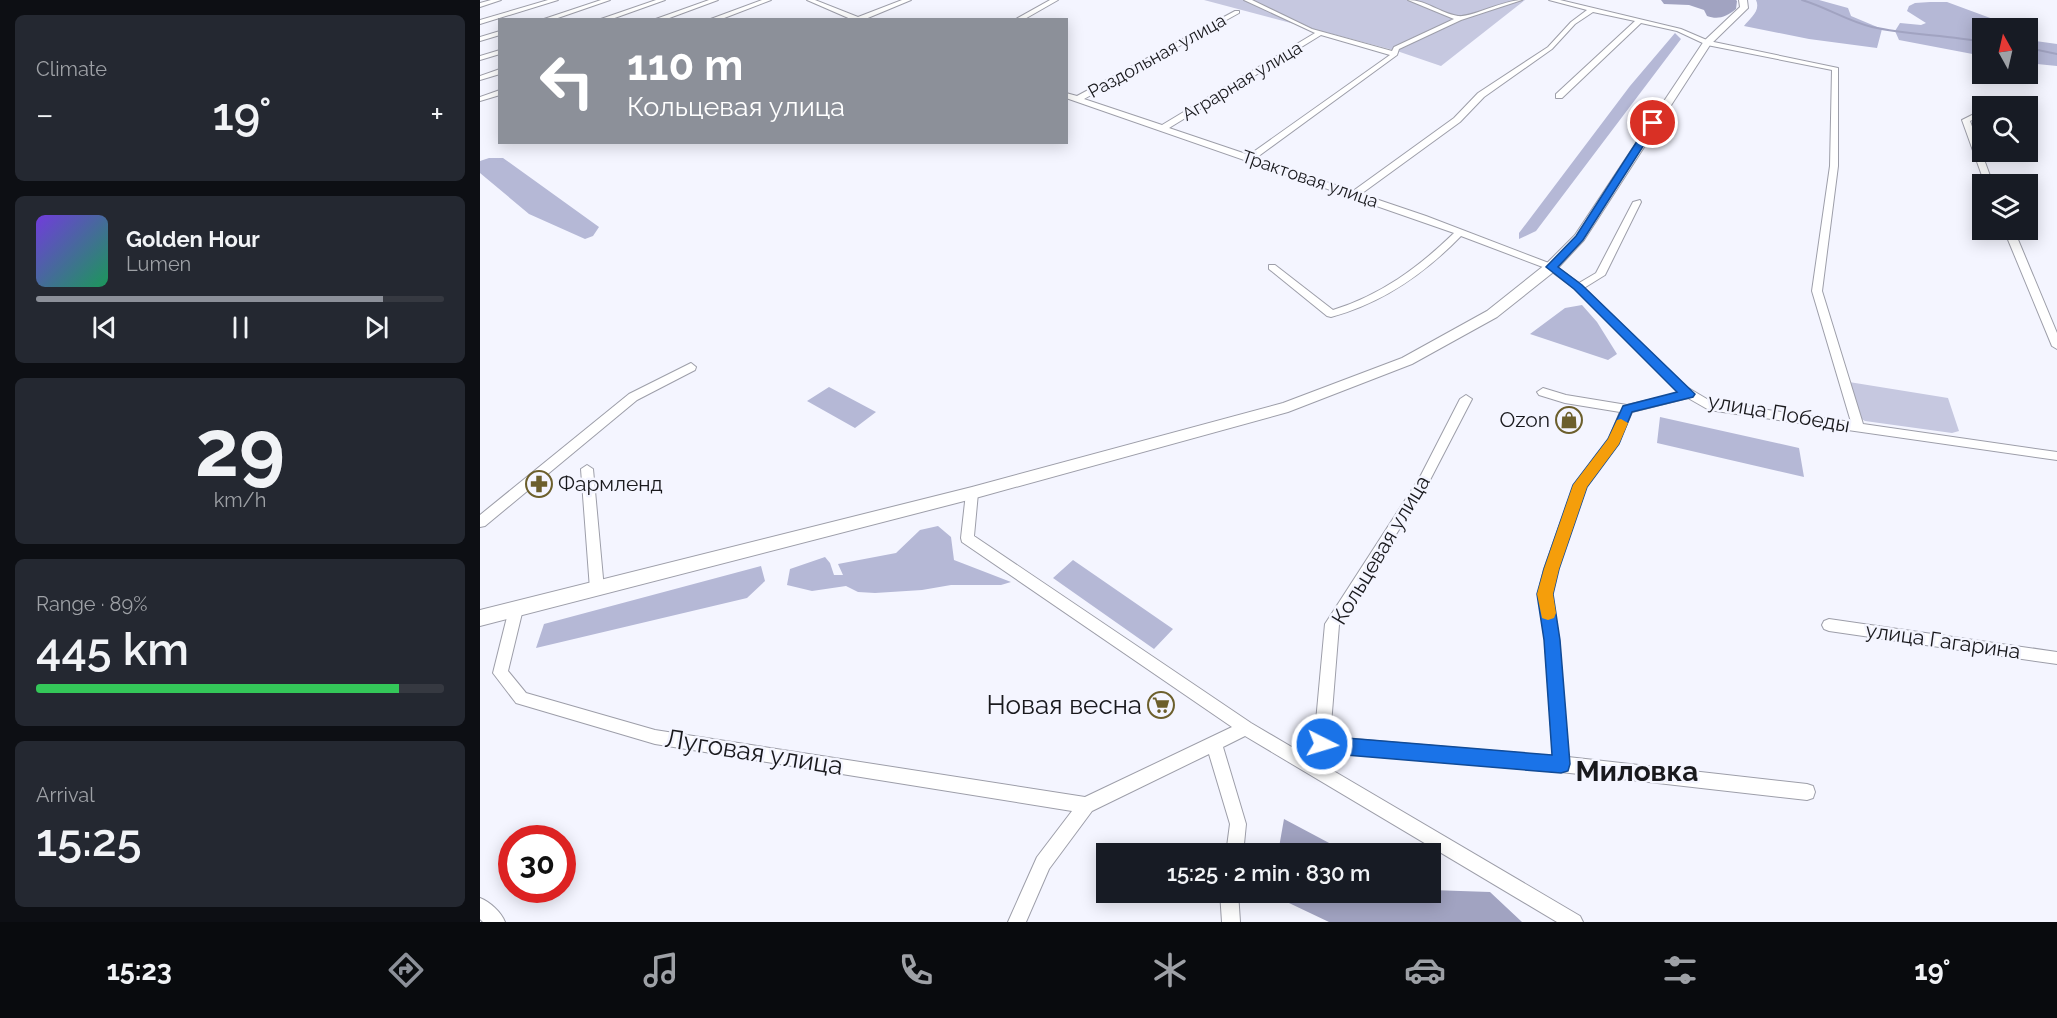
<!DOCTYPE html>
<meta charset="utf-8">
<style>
:root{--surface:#171b24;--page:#242831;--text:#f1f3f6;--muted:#9ea1a6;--line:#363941;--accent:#8c9099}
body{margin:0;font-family:Raleway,sans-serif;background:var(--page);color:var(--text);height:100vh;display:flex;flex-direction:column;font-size:22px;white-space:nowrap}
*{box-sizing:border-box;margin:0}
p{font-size:20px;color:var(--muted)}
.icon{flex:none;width:33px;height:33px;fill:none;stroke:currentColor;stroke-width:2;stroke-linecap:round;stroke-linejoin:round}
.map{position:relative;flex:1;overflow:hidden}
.drawer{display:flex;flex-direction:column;gap:15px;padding:15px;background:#0d0f14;width:480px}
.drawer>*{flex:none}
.hud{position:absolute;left:18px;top:18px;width:570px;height:126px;border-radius:0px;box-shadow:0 3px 15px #0003;background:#8c9099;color:#fff;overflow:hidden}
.needle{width:39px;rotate:352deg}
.tools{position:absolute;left:1492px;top:18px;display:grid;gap:12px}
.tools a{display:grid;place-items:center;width:66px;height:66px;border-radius:0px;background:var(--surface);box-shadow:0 3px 15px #0003;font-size:30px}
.speed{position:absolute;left:18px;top:825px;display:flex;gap:12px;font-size:30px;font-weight:700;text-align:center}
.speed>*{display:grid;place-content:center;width:78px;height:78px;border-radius:50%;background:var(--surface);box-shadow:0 3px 15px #0003;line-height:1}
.speed .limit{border:9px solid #d22;background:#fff;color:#111}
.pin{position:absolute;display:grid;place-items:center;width:51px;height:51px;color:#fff;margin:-26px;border:3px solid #fff;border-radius:50%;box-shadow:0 2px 6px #0007}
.me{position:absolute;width:66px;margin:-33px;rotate:95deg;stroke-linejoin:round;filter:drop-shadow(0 0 4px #0008)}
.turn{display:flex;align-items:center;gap:21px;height:126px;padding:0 30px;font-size:27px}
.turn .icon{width:78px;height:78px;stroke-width:2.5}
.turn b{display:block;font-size:42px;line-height:51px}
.big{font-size:45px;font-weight:600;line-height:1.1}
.drawer .widget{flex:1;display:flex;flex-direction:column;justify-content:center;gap:9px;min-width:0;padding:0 21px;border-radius:9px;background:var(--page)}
.drawer .dial{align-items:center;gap:0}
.dial b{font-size:78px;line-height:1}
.song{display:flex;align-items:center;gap:18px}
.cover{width:72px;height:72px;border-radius:9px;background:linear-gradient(135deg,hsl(260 70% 55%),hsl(150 70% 35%))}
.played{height:6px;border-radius:3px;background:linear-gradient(90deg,var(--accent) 85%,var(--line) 85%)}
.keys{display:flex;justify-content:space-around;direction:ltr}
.heat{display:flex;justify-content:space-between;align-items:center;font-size:33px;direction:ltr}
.charge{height:9px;border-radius:4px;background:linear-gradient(90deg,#34c759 89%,var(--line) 0)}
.trip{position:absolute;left:616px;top:843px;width:345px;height:60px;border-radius:0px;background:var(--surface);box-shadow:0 3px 15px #0003;font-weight:600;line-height:60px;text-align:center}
.menu{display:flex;height:96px;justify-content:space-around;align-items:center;background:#090b0e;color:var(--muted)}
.menu .icon{width:42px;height:42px}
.menu .selected{color:var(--accent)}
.menu b{font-size:27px;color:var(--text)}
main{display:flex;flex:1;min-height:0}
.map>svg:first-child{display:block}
.green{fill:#c6c8e0}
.forest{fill:#b5b8d6}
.water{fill:#a1a3c1}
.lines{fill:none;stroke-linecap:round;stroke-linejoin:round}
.stream{stroke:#a1a3c1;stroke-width:2}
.minor-casing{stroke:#9d9ea9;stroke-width:2}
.major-casing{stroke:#9d9ea9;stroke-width:2}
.minor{fill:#fff;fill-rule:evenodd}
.major{fill:#fff;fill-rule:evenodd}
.route{fill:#1a73e8;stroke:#114b97;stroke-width:1.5}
.slow{fill:#f59e0b}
.labels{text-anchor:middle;stroke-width:5;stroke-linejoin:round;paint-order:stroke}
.far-street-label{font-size:18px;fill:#19191d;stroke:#f4f5ff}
.street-label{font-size:21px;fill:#19191d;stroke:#f4f5ff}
.poi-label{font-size:21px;fill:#19191d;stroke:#f4f5ff;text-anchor:end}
.near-poi-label{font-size:26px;fill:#19191d;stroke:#f4f5ff;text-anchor:end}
.near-street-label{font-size:26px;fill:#19191d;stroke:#f4f5ff}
.near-quarter-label{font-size:28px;font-weight:bold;fill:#19191d;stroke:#f4f5ff}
</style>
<main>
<section class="drawer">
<div class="widget"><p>Climate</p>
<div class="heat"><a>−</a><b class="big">19°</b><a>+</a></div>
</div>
<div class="widget">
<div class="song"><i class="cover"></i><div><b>Golden Hour</b><p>Lumen</p></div></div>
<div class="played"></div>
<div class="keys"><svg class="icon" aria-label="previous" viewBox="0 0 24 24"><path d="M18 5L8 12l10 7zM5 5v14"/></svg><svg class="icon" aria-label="pause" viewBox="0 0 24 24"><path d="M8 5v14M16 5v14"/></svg><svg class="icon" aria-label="next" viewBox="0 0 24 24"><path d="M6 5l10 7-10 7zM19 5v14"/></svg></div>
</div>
<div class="widget dial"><b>29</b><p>km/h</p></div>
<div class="widget"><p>Range · 89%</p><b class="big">445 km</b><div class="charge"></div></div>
<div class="widget"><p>Arrival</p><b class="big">15:25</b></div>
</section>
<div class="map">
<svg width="1577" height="922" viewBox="0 0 1577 922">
<rect width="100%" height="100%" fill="#f4f5ff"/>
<path class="green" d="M724 0H1045L961 66 917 51Z
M1369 382 1468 398 1479 431 1472 433 1385 421 1380 418Z"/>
<path class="forest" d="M1276 0H1339L1368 8 1371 16 1402 29 1397 48 1329 39 1264 26C1270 18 1281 11 1276 0Z
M1450 2H1467L1513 19 1512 25 1518 28H1503V56L1419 40 1415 31 1420 23 1441 25 1446 23 1427 11 1429 6 1435 3Z
M1195 33 1201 39 1056 231 1039 239V233L1150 86Z
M1548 40 1577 44V66L1548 63Z
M9 158H23L119 227 113 236 105 239 49 214 0 173V161Z
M1102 305 1117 322 1137 354 1128 360 1050 334 1085 308Z
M349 387 396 412 375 428 327 401Z
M1180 417 1319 448 1324 477 1177 443Z
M458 526 471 537 474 560 531 582 521 585H471L442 590 395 593 378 592 366 586 332 591 307 585 310 569 345 557 350 563 354 575H363L358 564 416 553 440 530Z
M593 560 693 629 674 649 573 578Z
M281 566 285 581 267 598 56 648 64 624Z"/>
<path class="water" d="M1181 0H1256L1257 1 1256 9C1246 17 1238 20 1227 16L1224 10 1209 5 1184 4Z
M804 819 868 853H798Z
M951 890 1010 892 1042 922H849L790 894V892H951Z"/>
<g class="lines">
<path class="stream" d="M1322 0C1346 7 1367 21 1392 27 1428 35 1466 35 1503 42
M1548 48 1577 54"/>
<defs>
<path id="minor" d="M11 0H21L0 7V3Z
M68 0H78L0 24V20Z
M121 0H130L72 20H61Z
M176 0H185L129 20H118Z
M229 0H238L184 20H173Z
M282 0H291L239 20H228Z
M327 0H335L378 17 422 0H431L383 20H373Z
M570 0H578L543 20H534Z
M764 0H772L832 29 912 51 914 47 974 19 928 0C946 0 960 13 978 16 990 18 1024 0 1042 0L981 20 919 49 917 55 776 158 873 191 974 118 998 93 1068 47 1091 22 1107 10 1069 0H1080L1201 29 1229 41 1358 68V166L1342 291 1383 424 1577 452V460L1229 410 1208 398 1152 412 1138 444 1106 487 1078 569 1072 594 1079 640 1088 757 1327 784 1333 786 1335 792 1333 798 1327 800 1081 772 846 752 840 763 1100 916 1103 922H1077L765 736 743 747 766 824 763 854H746L750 824 729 754 612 811 569 869 546 922H528L557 857 592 811 175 744 36 703 13 673 29 609 31 605 36 603 41 605 43 609 28 671 46 693 175 730 605 797 752 727 482 542 481 538 486 493 488 490H496L498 493 494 536 771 723 827 756 834 743 845 624 940 477 980 399 986 395 992 399 949 482 859 625 850 737 1073 756 1065 640 1058 594 1064 569 1094 485 1129 439 1140 412 1085 403 1059 395 1057 392 1063 388 1086 395 1147 405 1199 393 1095 289 1068 269 981 236C944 274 903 303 851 317L847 316 789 269V265H795L853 310C901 295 938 268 974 233L586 98V93L597 96 755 11H759V13L604 99 682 125 835 33ZM1113 12 1155 21 1076 94V98H1082L1161 23 1197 31 1227 45 1352 70 1350 166 1332 291 1371 422 1232 402 1205 386 1104 288 1125 275 1161 202 1160 200 1153 202 1116 273 1099 283 1074 265 946 216 881 194 980 122 1004 97 1072 49 1095 24ZM841 35 910 55 769 155 689 128Z
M20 31V35L0 41V37Z
M20 50V54L0 60V56Z
M20 69V74L0 80V76Z
M20 90V95L0 101V97Z
M1494 114 1501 116 1490 121 1513 184H1505L1482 120Z
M1524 230H1534L1577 333V349L1572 346Z
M211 363 216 367 215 370 157 400 5 526 0 527V515L149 394Z
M107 465 113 469 124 589 122 593 117 595 112 593 110 589 101 469Z
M1349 619 1577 652V664L1349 631 1344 629 1342 625 1344 621Z
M740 892H758L760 922H742Z
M0 898C10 902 21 912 25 922H3L0 919Z"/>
<path id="major" d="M1259 0H1267L1268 8 1230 45 1104 240 1076 270 1017 317 932 364 808 412 492 499 0 626V610L492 487 803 403 922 358 1007 311 1066 264 1095 235 1224 41 1260 7Z"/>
</defs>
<use href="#minor" class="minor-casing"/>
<use href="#major" class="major-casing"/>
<use href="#minor" class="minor"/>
<use href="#major" class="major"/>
</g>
<path class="route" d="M1170 121 1178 123 1103 240 1078 267 1102 285 1215 394 1213 397 1152 412 1139 444 1107 487 1079 569 1073 594 1080 640 1090 764 1088 771 1081 773 842 753 835 750 833 744 835 738 842 736 1072 755 1064 640 1057 594 1064 569 1093 485 1128 439 1143 406 1197 392 1094 289 1066 267 1096 236Z"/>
<path class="slow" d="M1141 419 1148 423 1139 444 1107 487 1079 569 1073 594 1076 613 1074 618 1068 620 1062 618 1057 594 1064 569 1093 485 1128 439 1137 420Z"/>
<defs>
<symbol id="shop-ring" viewBox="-11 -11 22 22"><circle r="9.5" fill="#f4f5ff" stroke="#6c5f2c" stroke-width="1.5"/><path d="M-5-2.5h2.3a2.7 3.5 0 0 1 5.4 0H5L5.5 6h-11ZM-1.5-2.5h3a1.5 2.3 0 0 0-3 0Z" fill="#6c5f2c"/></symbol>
<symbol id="pharmacy-ring" viewBox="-11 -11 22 22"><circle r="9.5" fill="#f4f5ff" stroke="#6c5f2c" stroke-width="1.5"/><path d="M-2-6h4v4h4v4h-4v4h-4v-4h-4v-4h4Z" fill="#6c5f2c"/></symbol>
<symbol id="supermarket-ring" viewBox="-11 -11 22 22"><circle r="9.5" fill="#f4f5ff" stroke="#6c5f2c" stroke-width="1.5"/><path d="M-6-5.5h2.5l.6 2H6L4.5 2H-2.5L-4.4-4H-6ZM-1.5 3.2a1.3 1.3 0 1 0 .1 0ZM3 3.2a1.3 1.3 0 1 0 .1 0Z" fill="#6c5f2c"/></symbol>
</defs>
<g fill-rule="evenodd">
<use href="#shop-ring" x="1074" y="405" width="30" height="30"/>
<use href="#pharmacy-ring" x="44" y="469" width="30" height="30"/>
<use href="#supermarket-ring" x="666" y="690" width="30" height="30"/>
</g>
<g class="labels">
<g class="far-street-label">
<text transform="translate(677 56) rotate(-29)" y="6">Раздольная улица</text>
<text transform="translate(762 81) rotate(-31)" y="6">Аграрная улица</text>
<text transform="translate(830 179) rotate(19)" y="6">Трактовая улица</text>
</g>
<g class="street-label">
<text transform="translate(1299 413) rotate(10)" y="7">улица Победы</text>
<text transform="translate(901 550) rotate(-59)" y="7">Кольцевая улица</text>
<text transform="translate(1463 641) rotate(8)" y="7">улица Гагарина</text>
</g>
<g class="poi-label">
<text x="1070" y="427">Ozon</text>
<text x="78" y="491" text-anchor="start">Фармленд</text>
</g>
<g class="near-poi-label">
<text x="662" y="714">Новая весна</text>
</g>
<g class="near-street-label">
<text transform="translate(274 752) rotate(9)" y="9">Луговая улица</text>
</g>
<g class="near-quarter-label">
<text x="1157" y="781">Миловка</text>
</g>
</g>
</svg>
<div class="tools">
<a><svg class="needle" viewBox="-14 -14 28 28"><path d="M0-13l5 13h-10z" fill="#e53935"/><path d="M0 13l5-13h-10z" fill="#9ea1a6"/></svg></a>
<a><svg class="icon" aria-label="search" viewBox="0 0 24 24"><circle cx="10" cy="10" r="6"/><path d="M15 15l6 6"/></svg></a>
<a><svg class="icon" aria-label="layers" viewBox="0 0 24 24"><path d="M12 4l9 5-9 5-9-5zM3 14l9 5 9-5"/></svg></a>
</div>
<div class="speed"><div class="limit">30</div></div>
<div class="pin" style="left:1173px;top:123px;background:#d93025"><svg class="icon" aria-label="arrive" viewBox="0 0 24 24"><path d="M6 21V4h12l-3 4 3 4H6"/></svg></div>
<svg class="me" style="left:842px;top:744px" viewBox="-20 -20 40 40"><circle r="17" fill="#1a73e8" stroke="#fff" stroke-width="3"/><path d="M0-11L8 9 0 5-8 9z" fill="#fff"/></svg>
<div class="trip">15:25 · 2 min · 830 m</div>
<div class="hud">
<div class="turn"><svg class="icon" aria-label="left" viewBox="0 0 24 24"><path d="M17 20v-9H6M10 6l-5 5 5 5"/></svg><div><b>110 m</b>Кольцевая улица</div></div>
</div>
</div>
</main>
<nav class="menu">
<b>15:23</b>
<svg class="icon selected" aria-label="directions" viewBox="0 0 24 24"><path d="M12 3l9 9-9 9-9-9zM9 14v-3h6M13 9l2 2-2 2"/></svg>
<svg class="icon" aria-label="music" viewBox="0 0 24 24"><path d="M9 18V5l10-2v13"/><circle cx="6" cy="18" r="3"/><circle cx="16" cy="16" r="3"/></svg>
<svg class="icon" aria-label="phone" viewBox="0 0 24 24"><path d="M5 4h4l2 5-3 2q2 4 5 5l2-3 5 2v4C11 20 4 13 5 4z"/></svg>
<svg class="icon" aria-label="climate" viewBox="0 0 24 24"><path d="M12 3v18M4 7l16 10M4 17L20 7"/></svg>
<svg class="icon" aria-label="car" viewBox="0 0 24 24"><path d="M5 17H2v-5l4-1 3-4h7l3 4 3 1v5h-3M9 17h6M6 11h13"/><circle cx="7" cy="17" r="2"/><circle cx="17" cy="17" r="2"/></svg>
<svg class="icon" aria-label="filters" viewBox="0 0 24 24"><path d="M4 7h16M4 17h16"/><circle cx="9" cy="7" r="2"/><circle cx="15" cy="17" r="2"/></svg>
<b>19°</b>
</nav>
